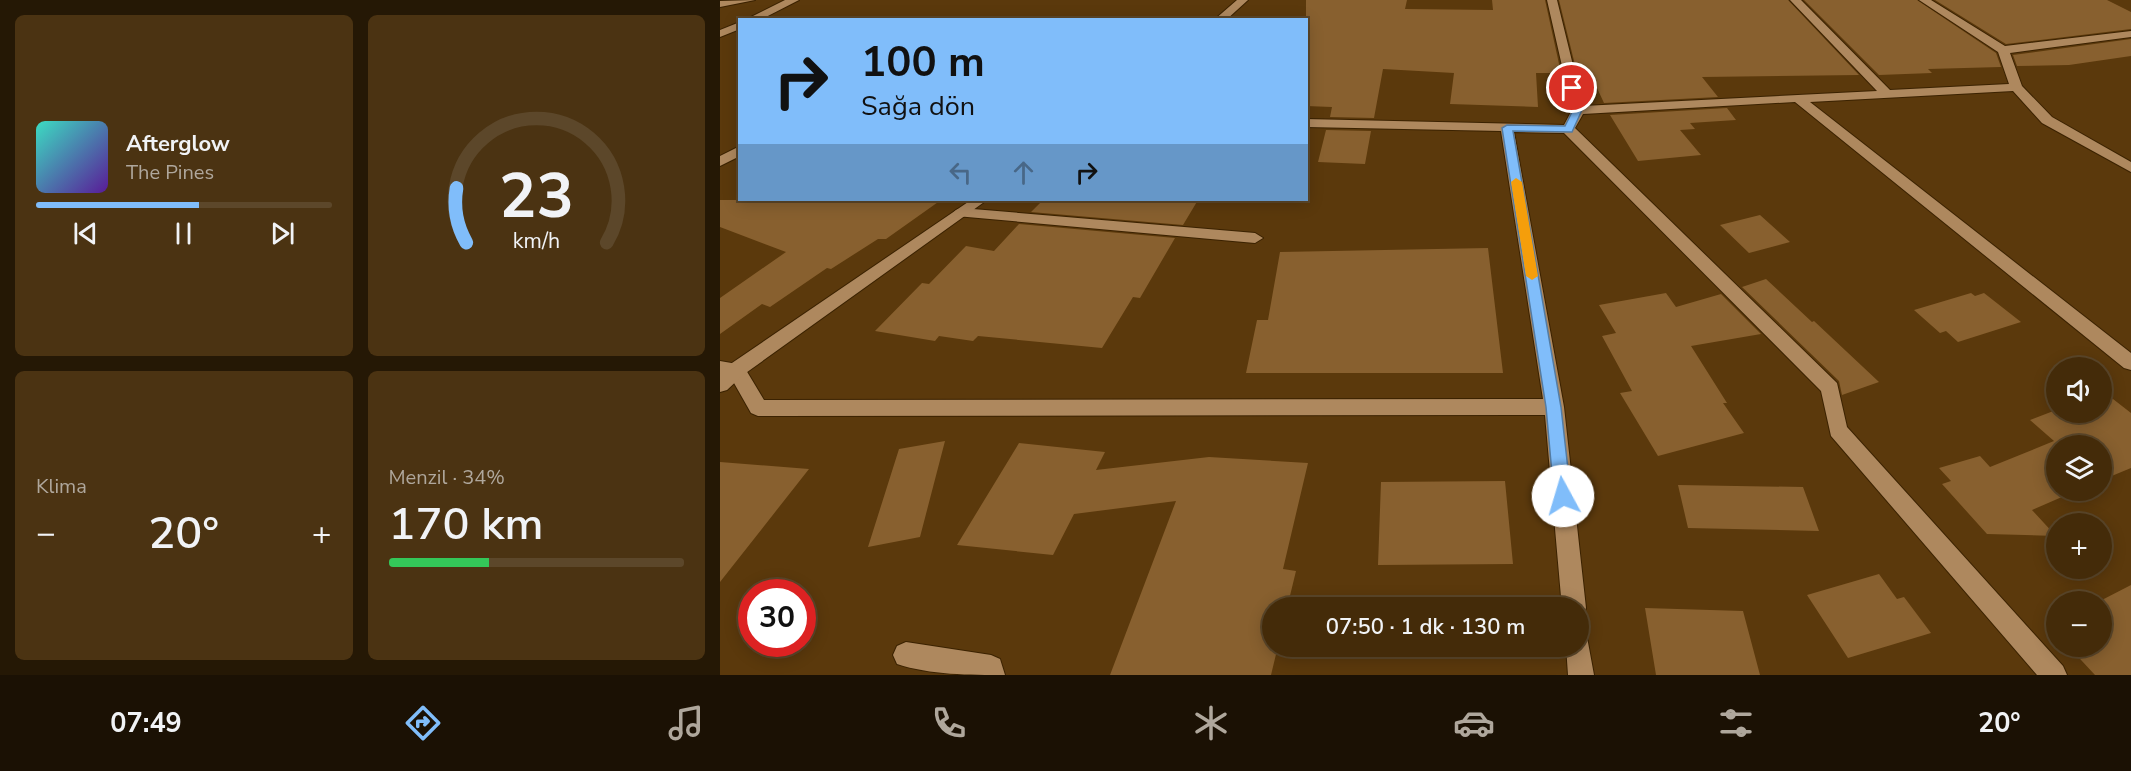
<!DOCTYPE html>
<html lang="tr">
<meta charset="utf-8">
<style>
:root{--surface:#442b09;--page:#4b3312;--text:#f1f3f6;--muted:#afa79c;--line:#5c472a;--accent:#80bdfa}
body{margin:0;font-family:"Nunito Sans",sans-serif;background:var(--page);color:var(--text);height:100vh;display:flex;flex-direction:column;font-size:22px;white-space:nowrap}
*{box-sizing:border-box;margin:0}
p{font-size:20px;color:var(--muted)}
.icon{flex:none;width:33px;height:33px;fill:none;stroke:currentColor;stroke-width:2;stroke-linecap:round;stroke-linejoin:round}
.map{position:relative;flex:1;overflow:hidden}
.side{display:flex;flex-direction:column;gap:15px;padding:15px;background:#251805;width:720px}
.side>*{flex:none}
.guide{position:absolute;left:18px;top:18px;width:570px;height:183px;border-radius:0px;box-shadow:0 3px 15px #0003,0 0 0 2px var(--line);background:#80bdfa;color:#111;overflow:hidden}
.tools{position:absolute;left:1326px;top:357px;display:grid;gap:12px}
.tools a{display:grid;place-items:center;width:66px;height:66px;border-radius:50%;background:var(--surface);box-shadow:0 3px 15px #0003,0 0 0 2px var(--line);font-size:30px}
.speed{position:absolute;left:18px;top:579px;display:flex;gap:12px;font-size:30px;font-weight:700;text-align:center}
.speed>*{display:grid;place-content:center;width:78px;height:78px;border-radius:50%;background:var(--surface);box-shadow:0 3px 15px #0003,0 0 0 2px var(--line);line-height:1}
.speed .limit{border:9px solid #d22;background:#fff;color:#111}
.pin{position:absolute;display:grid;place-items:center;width:51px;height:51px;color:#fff;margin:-26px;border:3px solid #fff;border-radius:50%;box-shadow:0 2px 6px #0007}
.me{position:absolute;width:66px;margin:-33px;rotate:354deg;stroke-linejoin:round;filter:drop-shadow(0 0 4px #0008)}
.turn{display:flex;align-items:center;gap:21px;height:126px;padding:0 24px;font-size:27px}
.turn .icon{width:78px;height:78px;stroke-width:2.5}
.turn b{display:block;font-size:42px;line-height:51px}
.lanes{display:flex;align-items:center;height:57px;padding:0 24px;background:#0003;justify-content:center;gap:30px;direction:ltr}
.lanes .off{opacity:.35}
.big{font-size:45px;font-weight:600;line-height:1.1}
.side .tile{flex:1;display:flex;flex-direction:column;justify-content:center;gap:9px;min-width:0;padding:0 21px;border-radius:9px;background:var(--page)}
.side .dial{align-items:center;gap:0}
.dial svg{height:156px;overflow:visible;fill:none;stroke:var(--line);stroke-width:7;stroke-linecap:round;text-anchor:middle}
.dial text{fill:var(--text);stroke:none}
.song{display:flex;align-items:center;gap:18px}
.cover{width:72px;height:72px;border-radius:9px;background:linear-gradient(135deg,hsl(170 70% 55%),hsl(270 70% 35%))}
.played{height:6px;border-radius:3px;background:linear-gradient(90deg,var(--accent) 55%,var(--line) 55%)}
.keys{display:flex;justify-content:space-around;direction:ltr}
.heat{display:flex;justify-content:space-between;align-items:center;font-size:33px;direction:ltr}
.charge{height:9px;border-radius:4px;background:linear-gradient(90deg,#34c759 34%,var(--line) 0)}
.side .tiles{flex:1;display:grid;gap:15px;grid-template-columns:repeat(2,1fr)}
.trip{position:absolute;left:542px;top:597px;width:327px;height:60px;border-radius:30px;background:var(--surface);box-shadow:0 3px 15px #0003,0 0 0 2px var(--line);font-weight:600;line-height:60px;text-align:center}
.menu{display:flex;height:96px;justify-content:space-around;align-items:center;background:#1b1104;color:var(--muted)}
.menu .icon{width:42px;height:42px}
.menu .active{color:var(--accent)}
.menu b{font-size:27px;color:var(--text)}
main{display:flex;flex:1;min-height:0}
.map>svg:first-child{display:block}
.building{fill:#88602f}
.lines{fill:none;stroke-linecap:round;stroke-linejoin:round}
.minor-casing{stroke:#3b2201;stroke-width:2}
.tertiary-casing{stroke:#3b2201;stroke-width:2}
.minor{fill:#ae885e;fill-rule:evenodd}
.tertiary{fill:#ae885e;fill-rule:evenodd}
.route{fill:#80bdfa;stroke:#537ba2;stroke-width:1.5}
.slow{fill:#f59e0b}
</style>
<main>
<section class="side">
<div class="tiles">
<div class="tile">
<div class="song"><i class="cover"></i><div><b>Afterglow</b><p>The Pines</p></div></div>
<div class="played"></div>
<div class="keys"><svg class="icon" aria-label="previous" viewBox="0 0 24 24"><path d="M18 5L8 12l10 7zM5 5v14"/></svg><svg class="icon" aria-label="pause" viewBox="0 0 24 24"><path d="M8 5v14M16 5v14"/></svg><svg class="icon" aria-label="next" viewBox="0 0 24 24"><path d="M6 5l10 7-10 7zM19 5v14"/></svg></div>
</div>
<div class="tile dial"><svg viewBox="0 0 100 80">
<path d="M14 69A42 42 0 1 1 86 69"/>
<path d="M14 69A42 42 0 0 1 9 41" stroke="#80bdfa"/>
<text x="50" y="56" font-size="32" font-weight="700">23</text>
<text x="50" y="72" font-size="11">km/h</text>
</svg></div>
<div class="tile"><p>Klima</p>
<div class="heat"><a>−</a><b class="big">20°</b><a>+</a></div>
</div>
<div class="tile"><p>Menzil · 34%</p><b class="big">170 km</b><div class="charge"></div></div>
</div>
</section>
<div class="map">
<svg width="1411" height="675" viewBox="0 0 1411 675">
<rect width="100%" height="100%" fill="#5b390c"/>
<path class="building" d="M586 0H687L685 9 773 10 772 0H825L841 73H816L818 107 730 104 734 73 663 69 654 118 610 117 612 107 586 106Z
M839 0H1068L1139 75 982 77 998 97 884 103 870 73H857Z
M1084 0H1197L1276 53 1281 67 1208 69 1212 73 1159 75Z
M1215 0H1387L1411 12V29L1286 44Z
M1411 39V56L1349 65 1297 66 1293 55Z
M1007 108 1016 120 970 123 975 129 960 130 981 155 918 161 890 115Z
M606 130 651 131 645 164 598 162Z
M0 200H221L166 239H158L111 269 107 268 50 307 42 304 0 334V298L66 252 0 227Z
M323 200H478L463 225 311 212Z
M1040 215 1070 242 1029 253 1000 225Z
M299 224 455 238 420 298 413 297 382 348 258 336 253 341 219 336 215 341 155 331 202 283 209 284 246 246 274 251Z
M768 248 783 373H526L537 320H548L560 252Z
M1046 279 1092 322 1094 321 1159 382 1122 395 1119 381 1022 287Z
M946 293 956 307 1001 294 1041 334 971 346 1007 403H1003L1024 433 938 456 900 393 912 391 882 336 896 333 879 305Z
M1251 293 1255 296 1264 293 1301 322 1238 342 1226 331 1220 333 1194 310Z
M1384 392 1411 413V468L1382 480V446H1336V490H1358L1312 510 1336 536 1267 534 1222 484 1231 481 1219 468 1260 456 1270 467 1334 441 1310 420 1336 410V412H1382V393Z
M225 441 200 537 148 547 179 449Z
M299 443 385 452 376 470 489 457 588 463 563 569 576 571 567 608H552V646H558L551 675H390L456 501 354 514 333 555 237 545Z
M0 462 89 469 0 582Z
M785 481 793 564 658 565 661 482Z
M958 485 1083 487 1099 531 968 528Z
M1159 574 1177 599 1184 597 1211 633 1128 658 1087 595Z
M1411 585V675H1375L1348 646H1382V602H1378Z
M925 608 1023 611 1040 675H936Z"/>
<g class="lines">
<defs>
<path id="minor" d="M65 0H79L40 20H25Z
M827 0H837L863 106 1157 91 1070 0H1081L1170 90 1289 84 1278 52 1199 0H1211L1285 46 1411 31V37L1290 53 1302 86 1332 117 1411 162V172L1322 123 1293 91 1090 102 1411 353V370L1404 368 1075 102 863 114 855 128 1117 383 1127 427 1343 666 1347 675H1317L1111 436 1101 391 844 133 794 132 844 407 866 608 863 616 858 618V608H842L825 415 38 416 31 413 10 376 0 375V361L23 365 44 400 823 399 781 131 586 127V119L844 125 852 110Z
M20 22V29L0 37V30Z
M20 146V156L0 166V156Z
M241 208 535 233 543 238 535 243 236 216 233 213 236 210Z
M858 634 867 637 874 675H848L846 646H858Z
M186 642 271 655 280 659 285 675C250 675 210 675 177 664L173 655 177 646Z"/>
<path id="tertiary" d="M35 0 0 7V1Z
M517 0H528L506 20H494Z
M251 200H267L23 375 7 390 0 392V374L9 365Z"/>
</defs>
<use href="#minor" class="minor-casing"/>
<use href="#tertiary" class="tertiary-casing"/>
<use href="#minor" class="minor"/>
<use href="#tertiary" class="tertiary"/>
</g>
<path class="route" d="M852 85 857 88 862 110 852 132 793 131 841 407 851 496 848 501H837L834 496 826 407 782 128 787 125 845 126 853 110 848 88Z"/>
<path class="slow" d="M796 178 802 182 818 276 812 280 806 276 791 182Z"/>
</svg>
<div class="tools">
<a><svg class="icon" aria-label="sound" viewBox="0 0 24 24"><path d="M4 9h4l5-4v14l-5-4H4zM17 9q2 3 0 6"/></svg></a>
<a><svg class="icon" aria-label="layers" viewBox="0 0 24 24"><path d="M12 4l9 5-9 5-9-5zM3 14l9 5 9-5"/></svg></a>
<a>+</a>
<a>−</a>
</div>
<div class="speed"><div class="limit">30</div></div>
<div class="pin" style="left:852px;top:88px;background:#d93025"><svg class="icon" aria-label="arrive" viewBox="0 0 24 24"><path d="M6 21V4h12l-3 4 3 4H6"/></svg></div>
<svg class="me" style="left:843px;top:496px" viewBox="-20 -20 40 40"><circle r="19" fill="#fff"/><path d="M0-13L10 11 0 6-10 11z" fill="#80bdfa"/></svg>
<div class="trip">07:50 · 1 dk · 130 m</div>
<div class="guide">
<div class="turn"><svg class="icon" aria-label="right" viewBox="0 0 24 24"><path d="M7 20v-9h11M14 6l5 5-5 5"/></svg><div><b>100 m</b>Sağa dön</div></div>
<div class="lanes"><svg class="icon off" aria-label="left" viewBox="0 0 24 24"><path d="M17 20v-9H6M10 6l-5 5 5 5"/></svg><svg class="icon off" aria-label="ahead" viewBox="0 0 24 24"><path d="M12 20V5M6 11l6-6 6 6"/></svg><svg class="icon" aria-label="right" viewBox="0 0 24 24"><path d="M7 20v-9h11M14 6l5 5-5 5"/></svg></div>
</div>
</div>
</main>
<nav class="menu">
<b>07:49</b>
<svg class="icon active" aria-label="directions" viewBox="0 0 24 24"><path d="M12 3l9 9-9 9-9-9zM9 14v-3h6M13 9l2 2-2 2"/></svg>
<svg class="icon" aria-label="music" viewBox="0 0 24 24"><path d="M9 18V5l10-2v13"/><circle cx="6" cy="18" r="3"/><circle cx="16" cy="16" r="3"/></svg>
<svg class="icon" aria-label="phone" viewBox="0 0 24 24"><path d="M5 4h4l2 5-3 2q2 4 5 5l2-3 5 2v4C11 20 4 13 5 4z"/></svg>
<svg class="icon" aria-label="climate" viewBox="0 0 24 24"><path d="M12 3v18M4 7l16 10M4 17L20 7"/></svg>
<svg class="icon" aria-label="car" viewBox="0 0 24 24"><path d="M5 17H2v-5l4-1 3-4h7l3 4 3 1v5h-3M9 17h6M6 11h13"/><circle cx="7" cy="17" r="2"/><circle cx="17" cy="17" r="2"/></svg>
<svg class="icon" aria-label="filters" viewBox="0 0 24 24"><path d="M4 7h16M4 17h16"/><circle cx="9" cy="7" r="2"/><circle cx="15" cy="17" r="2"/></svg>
<b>20°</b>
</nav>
